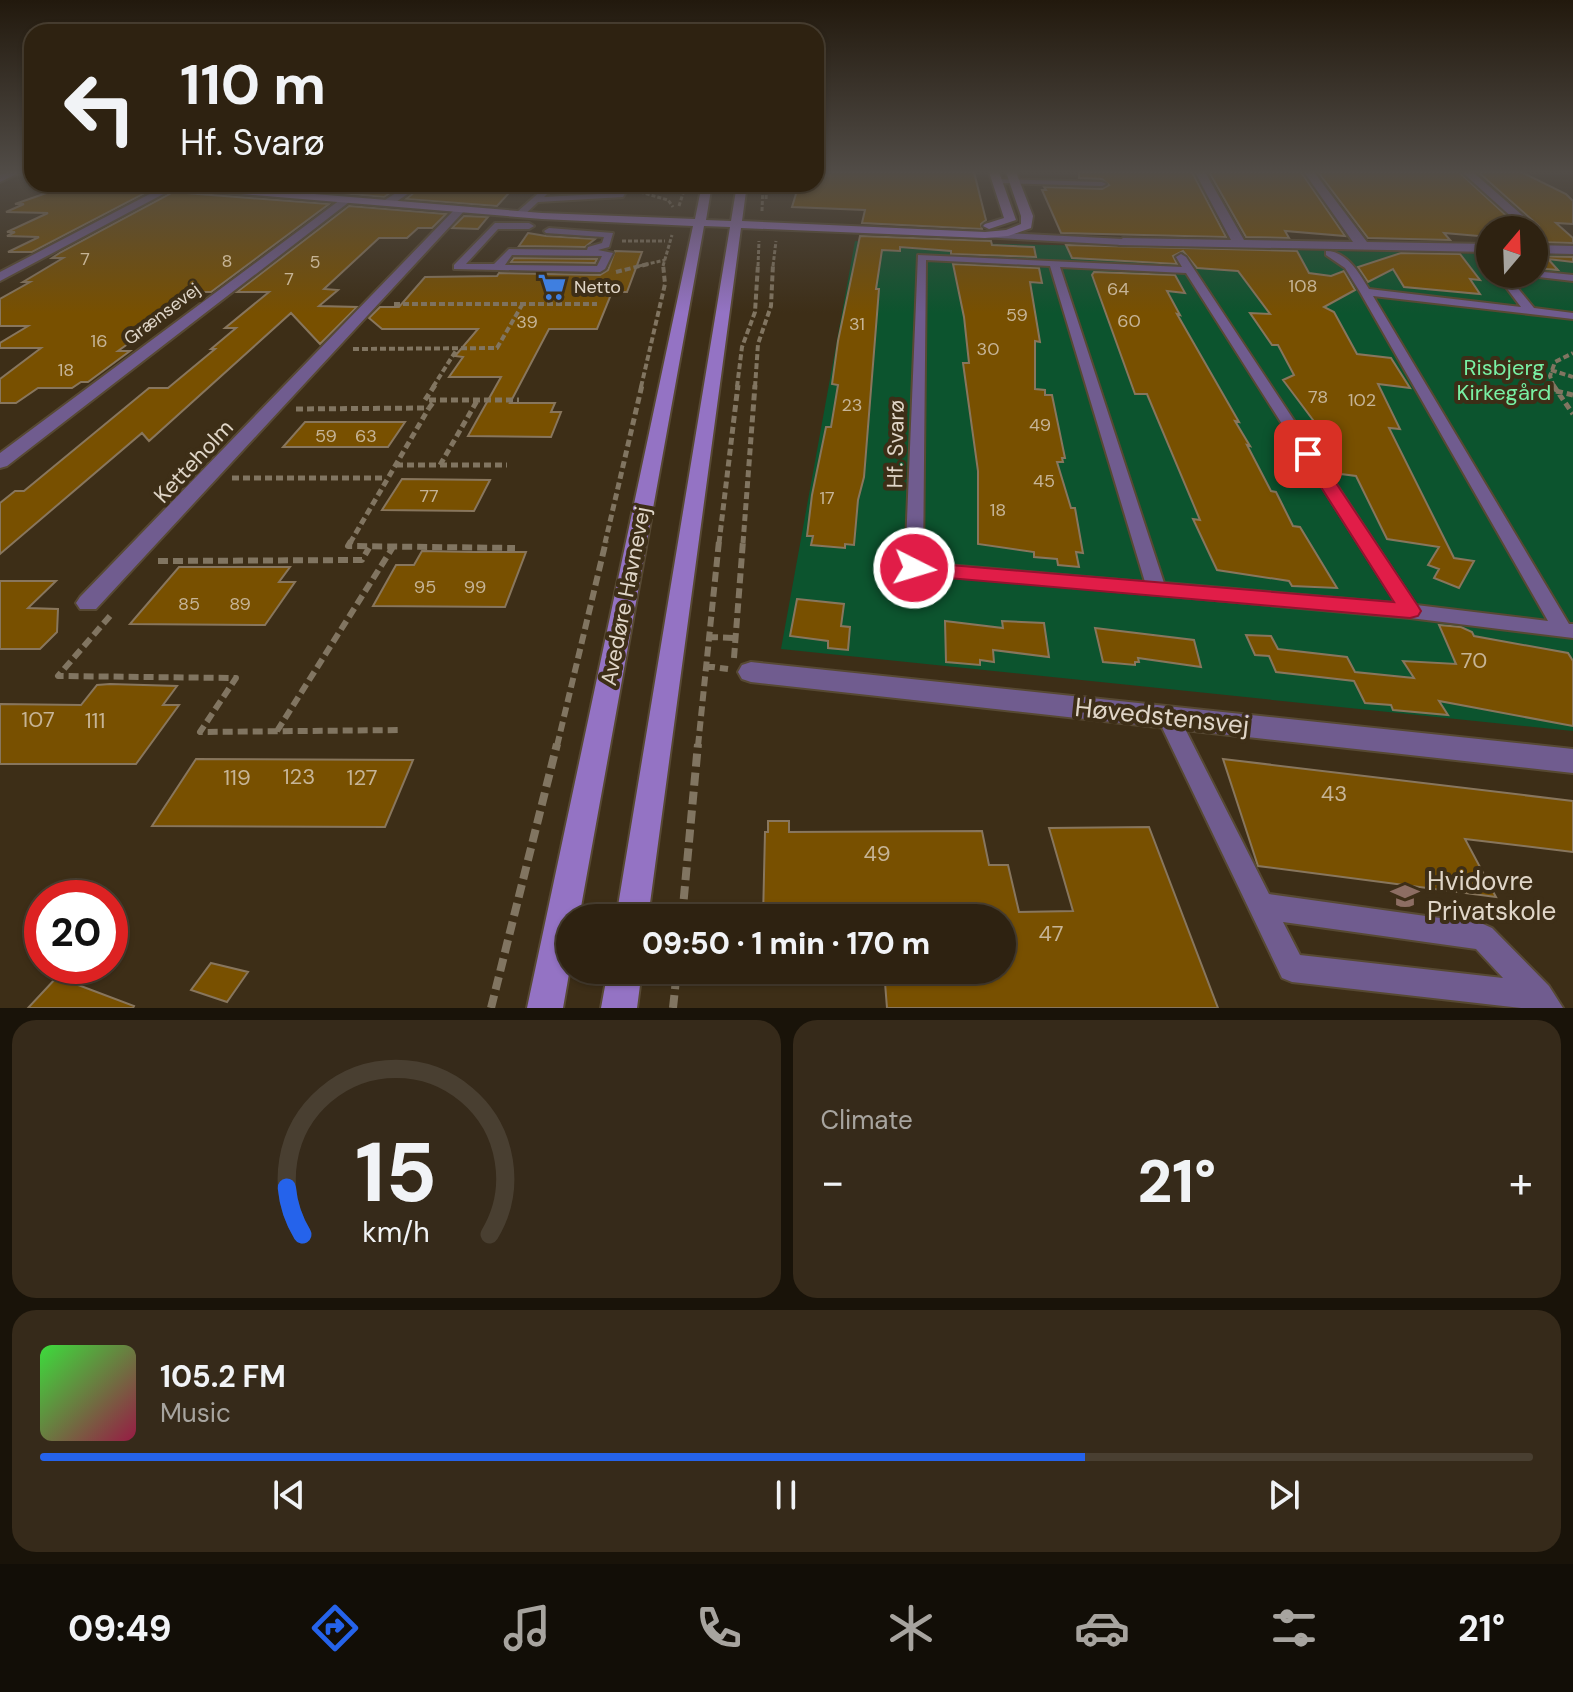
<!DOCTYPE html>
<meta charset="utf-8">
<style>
:root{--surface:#2e2211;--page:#362a1a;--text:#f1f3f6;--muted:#a7a49f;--line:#493f31;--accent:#2563eb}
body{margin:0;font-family:"DM Sans",sans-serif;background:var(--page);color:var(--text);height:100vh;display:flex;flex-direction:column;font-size:30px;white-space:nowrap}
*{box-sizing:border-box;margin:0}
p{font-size:26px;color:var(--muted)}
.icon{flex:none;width:44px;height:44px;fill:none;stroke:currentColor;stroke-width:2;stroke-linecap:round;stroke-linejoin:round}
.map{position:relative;height:1008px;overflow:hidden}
.side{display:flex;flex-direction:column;gap:12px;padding:12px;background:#191309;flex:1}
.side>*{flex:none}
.guide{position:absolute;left:24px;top:24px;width:800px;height:168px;border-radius:24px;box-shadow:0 2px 6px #0004,0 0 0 2px var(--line);background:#2e2211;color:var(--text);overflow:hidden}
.needle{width:52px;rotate:19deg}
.controls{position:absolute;left:1476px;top:216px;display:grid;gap:16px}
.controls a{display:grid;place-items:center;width:72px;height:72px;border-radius:50%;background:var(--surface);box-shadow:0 2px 6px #0004,0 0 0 2px var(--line);font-size:40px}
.speed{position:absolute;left:24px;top:880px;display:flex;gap:16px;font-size:40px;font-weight:700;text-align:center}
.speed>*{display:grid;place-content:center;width:104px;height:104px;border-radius:50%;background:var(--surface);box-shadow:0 2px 6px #0004,0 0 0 2px var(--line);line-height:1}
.speed .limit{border:12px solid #d22;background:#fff;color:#111}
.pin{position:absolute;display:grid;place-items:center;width:68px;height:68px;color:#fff;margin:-34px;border-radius:16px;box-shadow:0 4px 12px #0006}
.me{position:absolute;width:88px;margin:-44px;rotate:95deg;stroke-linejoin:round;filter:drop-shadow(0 0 6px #0008)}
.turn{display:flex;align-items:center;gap:28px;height:168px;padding:0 24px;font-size:36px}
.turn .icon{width:104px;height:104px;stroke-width:2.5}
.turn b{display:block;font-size:56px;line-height:68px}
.big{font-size:60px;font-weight:800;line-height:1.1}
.side .tile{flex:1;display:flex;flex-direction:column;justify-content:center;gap:12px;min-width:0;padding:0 28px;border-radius:24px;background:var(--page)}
.side .dial{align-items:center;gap:0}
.dial svg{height:208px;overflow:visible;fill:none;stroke:var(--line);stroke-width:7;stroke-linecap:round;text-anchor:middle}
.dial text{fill:var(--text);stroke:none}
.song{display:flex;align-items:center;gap:24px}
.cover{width:96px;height:96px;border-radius:12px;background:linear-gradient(135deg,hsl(120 70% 55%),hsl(340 70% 35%))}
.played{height:8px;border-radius:4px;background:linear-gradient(90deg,var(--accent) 70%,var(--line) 70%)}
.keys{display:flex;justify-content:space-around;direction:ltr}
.heat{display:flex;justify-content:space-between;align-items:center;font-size:44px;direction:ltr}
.side .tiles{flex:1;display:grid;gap:12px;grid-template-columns:1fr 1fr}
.tile:last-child{grid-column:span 2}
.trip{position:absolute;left:556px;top:904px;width:460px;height:80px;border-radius:40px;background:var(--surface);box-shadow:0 2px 6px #0004,0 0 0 2px var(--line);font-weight:800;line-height:80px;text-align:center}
.tabs{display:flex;height:128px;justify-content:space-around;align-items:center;background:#120e07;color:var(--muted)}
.tabs .icon{width:56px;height:56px}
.tabs .current{color:var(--accent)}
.tabs b{font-size:36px;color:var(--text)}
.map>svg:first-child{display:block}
.green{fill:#0c542e}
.building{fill:#785000;stroke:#88765d;stroke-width:2}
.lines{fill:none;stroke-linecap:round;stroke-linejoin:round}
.lane-casing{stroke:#574933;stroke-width:4}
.street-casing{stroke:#574933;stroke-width:4}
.secondary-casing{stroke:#574933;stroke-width:4}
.path-far4{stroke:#817561;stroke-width:3;stroke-dasharray:4 2;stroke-linecap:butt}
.path-far3{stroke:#817561;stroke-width:4;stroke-dasharray:6 3;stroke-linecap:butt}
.path-far2{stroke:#817561;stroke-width:5;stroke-dasharray:7 4;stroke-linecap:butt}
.path-far1{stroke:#817561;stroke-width:6;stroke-dasharray:10 5;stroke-linecap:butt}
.path{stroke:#817561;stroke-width:8;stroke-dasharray:13 6;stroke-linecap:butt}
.lane{fill:#705c8f;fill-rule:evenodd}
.street{fill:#705c8f;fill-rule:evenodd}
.secondary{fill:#9473c4;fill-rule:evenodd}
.route{fill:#e11d48;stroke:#92132f;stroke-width:2}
.labels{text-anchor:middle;stroke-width:8;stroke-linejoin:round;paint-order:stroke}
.number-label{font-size:18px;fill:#c6b496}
.far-poi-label{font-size:18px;fill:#e0d6c8;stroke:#3d2e17;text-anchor:start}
.far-street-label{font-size:18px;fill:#e0d6c8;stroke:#3d2e17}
.park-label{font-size:22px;fill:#79f0a4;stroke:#3d2e17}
.street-label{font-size:22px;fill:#e0d6c8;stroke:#3d2e17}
.near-number-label{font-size:22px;fill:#c6b496}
.near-street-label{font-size:26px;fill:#e0d6c8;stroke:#3d2e17}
.near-poi-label{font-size:26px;fill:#e0d6c8;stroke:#3d2e17;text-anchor:start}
</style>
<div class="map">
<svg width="1573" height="1008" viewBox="0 0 1573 1008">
<rect width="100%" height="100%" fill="#3d2e17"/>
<path class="green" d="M855 241 1490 254V274H1534V254L1573 255V731L781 649Z"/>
<path class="building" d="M816 172H974L986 220 981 224 982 229 862 223 865 210 792 207 799 184H816Z
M1079 172H1192L1226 237 1061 233 1042 190H1046L1044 187 1102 189 1109 185 1102 179 1079 178Z
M1209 172H1301L1345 236 1285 231 1289 238 1246 237Z
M1318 172H1459L1522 230H1490V237L1444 233 1450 240 1368 238Z
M1478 172H1521L1566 194 1573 201V224L1556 223 1573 238V243L1534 242V234L1540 232 1539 226Z
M72 184 150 185 140 190 149 191 32 252H8L39 237 7 236 15 232H7L48 213 6 212 24 204H15Z
M303 184H404L384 197 297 189Z
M425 184H517L497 206 406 199Z
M173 192 329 204 211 292H200L118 351H130L88 382H81L72 388H38L16 403H0V379L41 348H0V343L28 326H0V299L30 282H23L63 258H52L61 252Z
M349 206 446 214 432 228H418L407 238H379L324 289 338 290 319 306 357 307 320 344 291 313 149 441 142 433 0 554V503L15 491H24L149 388H168L215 349H211L236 328H225L269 292H237Z
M464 216 488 217 478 229 452 228Z
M528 233 546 236 595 239 585 247 519 246Z
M860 236 991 241 992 245 1034 247 1036 257 951 254V251L900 247V251L882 250 876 289H879L864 477 858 500 854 545 845 544V548L811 545 813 536H807L812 495 826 427H831L838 385 832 384 838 341Z
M1066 245 1297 251 1309 273 1331 276 1344 271 1355 290 1324 307 1334 312 1357 354 1391 358 1410 388 1378 384 1400 429 1389 428 1454 558 1474 561 1459 588 1434 578 1439 569 1428 565 1439 547 1387 539 1356 476 1341 474 1316 424 1283 380 1294 375 1278 345H1272L1250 313 1270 314 1238 271 1197 268 1183 251 1173 256 1177 264 1072 258Z
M615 251 642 252 627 292H612L597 329H549L510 403H555L551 412H561L551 437 468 436 501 377H449L463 357 455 356 478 329H382L369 318 380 307H399L425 277 497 276 499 273 600 275 608 270Z
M1401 253 1460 254 1480 280 1470 279 1480 294 1404 287 1393 269 1368 282 1358 267Z
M1534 256 1573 257V262L1548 259 1558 270 1534 268Z
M514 258 597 259 595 263 511 262Z
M953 264 1039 268 1042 283 1030 282 1040 342 1035 341V389L1045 390V395H1052L1065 458H1062L1063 462H1057L1071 508H1075L1083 553 1076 552 1079 567 1058 565 1057 559 1034 557V552L978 544V471L963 363H969L964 317Z
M1094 272 1175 275 1185 293 1167 291 1180 315 1177 314 1239 422 1235 421 1250 446 1247 445 1271 491 1276 492 1293 526 1300 527 1337 588 1292 586 1289 581 1217 570 1193 519 1200 520 1147 394H1135L1092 275Z
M305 422H405L388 447H283Z
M402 479 490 480 474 511 382 510Z
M422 551 474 552H526L505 607 373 606 396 565H414Z
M179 567H290L279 582H295L265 625 130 624Z
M0 581H56L28 608 58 609 57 632 40 649H0Z
M797 599 844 604 841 626 850 627 848 650 828 648V641L790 636Z
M945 621 1003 628 1002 621 1044 623 1049 657 993 650 994 662 980 660V665L946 662Z
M1439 625 1461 627 1472 632 1474 636 1568 653 1573 661V726L1439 701 1448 715 1393 710 1391 705 1365 703 1354 681 1276 672 1269 656 1255 655 1246 635 1271 636 1278 649 1347 657 1355 672 1414 678 1403 661 1456 664Z
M1095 628 1194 640 1201 667 1138 658 1139 662H1135V665L1103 662Z
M110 684 177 686 163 705H179L136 764H0V704L81 705 97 685Z
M196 759 413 760 385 827 152 826Z
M1223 759 1573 801V852L1465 839 1496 897 1258 866Z
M768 821H789V832L982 831 989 865H1008L1019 912 1073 911 1049 828 1149 827 1218 1008H887L884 970H1002V918H763L765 832H768Z
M211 963 248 972 227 1002 191 990Z
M57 977 134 1006 133 1008H28Z"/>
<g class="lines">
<defs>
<path id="lane" d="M994 179 1102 182 1106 184 1102 186 997 183Z
M549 184H558L544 197 617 193 622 184H630L623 197 538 202 523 216H517V212Z
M495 223H529L534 226 529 229H498L466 264H494L509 249 587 250 588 247 602 243 604 237 546 233 544 231 549 228 613 233 609 247 598 250 613 253 605 269 600 272 454 269V265ZM512 255 602 256 597 266 505 265Z
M985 232 1123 239 1128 242 1123 245 982 237 980 235Z
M1326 251C1347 251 1359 273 1369 289L1521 307 1496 274H1506L1534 308 1573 313V319L1373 296 1569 624H1573V638L1410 618 908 572 905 568 918 255 1182 267 1176 257 1181 254 1186 257 1416 605 1548 621 1360 292 1345 268 1326 255ZM926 260 1050 266 1145 582 923 563ZM1060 267 1186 273 1396 603 1164 583Z
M1534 271 1573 275V281L1530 276 1529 274H1534Z
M1168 708 1176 711 1269 894 1483 924 1492 928 1549 986 1563 1008H1521L1292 982 1282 978 1157 717 1160 711ZM1283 922 1476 949 1503 978 1300 955Z"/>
<path id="street" d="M7 172H21L0 182V175Z
M1195 172H1205L1244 240 1353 242 1304 172H1314L1367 242 1490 244V252L1119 245 1117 242 1123 238 1231 240Z
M1462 172H1473L1537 228V232L1526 230Z
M169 184H182L0 281V272Z
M287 184H300L281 195H273V191Z
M410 184H422L393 204H385V200Z
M344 197 353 199 7 466 0 468V453Z
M457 207 466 209 96 609H80L76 603 80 597Z
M1534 245 1573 246V254L1534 253Z
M751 662 1573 749V773L751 682 742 679 738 672 742 665Z"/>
<path id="secondary" d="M16 172H32V176Z
M989 172H999L1016 220 989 229 983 226 985 224 1004 218Z
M1006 172H1016L1033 216 1031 228 1008 236 985 238 741 228 648 918H616L730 227 704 226 579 918H570V968L563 1008H527L693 226 542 219 158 187 153 184H195L542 213 695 219 702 184H712L706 220 731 221 737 184H747L742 221 985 232 1006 230 1021 224V216Z
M608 970H642L637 1008H601Z"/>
</defs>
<use href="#lane" class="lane-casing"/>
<use href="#street" class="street-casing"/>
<use href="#secondary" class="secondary-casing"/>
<path class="path-far4" d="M640 192 668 200 673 207
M766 199 767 184
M679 206 686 184
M762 211 763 184
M622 241H665
M639 266 665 260
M663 266 672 235
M758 266 759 241
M773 266 776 241"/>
<path class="path-far3" d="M616 272 648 264
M394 304H597
M353 349 497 348 522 305
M1551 370 1573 377
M433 387 457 349
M641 387 665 284 663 264
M737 387 742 347 755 312 758 264
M755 387 758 344 771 306 773 264
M1554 387 1550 376 1555 362 1573 353"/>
<path class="path-far2" d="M435 385 425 400H519
M1553 385 1573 414
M1556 391 1573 395
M296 409 429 408 435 400
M396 465H507
M440 465 477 401
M232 478H386
M350 543 429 408
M605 543 642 385
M719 543 738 385
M743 543 755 385"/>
<path class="path-far1" d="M351 541 348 546 515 548
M158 561 362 560 369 548
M110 616 58 676 236 678 200 732 401 730
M708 637 736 638
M734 658 743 541
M705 666 728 669
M277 731 393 547
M557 746 606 541
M698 746 719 541"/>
<path class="path" d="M682 918 698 744
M491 1008 557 744
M673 1008 677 970"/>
<use href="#lane" class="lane"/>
<use href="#street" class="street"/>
<use href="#secondary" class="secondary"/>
</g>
<linearGradient id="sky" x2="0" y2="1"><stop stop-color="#22190d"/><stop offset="0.55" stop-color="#514c47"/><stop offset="1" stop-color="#514c47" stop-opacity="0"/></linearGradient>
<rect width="1573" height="313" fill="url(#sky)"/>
<path class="route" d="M1308 449 1314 450 1418 606 1421 611 1418 616 1410 618 914 575 904 568 914 562 1394 602 1300 454Z"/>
<defs>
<symbol id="supermarket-bare" viewBox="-9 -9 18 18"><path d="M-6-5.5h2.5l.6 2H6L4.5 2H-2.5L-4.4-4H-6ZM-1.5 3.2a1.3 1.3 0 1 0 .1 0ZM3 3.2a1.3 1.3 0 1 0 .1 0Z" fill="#3f7fe0" stroke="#3d2e17" stroke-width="2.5" paint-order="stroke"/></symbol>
<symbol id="school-bare" viewBox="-9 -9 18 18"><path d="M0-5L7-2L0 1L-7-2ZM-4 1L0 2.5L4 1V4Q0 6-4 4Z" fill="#8d6e63" stroke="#3d2e17" stroke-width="2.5" paint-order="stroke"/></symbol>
</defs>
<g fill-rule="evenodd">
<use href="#supermarket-bare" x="532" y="267" width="40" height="40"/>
<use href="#school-bare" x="1385" y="876" width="40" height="40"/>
</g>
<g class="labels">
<g class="number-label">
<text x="85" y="265">7</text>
<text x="227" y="267">8</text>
<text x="315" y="268">5</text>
<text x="289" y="285">7</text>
<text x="1303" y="292">108</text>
<text x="1118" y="295">64</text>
<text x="1017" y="321">59</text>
<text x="1129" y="327">60</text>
<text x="527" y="328">39</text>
<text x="857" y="330">31</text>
<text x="99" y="347">16</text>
<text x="988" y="355">30</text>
<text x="66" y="376">18</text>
<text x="1318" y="403">78</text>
<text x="1362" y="406">102</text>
<text x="852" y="411">23</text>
<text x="1040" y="431">49</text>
<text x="326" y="442">59</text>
<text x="366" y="442">63</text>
<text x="1044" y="487">45</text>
<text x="429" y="502">77</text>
<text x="827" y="504">17</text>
<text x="998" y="516">18</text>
<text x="425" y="593">95</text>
<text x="475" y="593">99</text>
<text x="189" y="610">85</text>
<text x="240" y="610">89</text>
</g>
<g class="far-poi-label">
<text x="574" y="293">Netto</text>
</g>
<g class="far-street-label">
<text transform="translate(162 314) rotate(-37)" y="6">Grænsevej</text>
</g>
<g class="park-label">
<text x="1504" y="375">Risbjerg<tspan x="1504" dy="25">Kirkegård</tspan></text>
</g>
<g class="street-label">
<text transform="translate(895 444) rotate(-89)" y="8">Hf. Svarø</text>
<text transform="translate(193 461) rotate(-47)" y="8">Ketteholm</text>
<text transform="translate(625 596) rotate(-79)" y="8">Avedøre Havnevej</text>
</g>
<g class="near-number-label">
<text x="1474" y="668">70</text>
<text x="38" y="727">107</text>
<text x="95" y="728">111</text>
<text x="299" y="784">123</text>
<text x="237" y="785">119</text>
<text x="362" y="785">127</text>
<text x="1334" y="801">43</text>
<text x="877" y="861">49</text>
<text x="1051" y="941">47</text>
</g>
<g class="near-street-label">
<text transform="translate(1162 716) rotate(6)" y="9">Høvedstensvej</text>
</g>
<g class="near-poi-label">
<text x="1427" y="890">Hvidovre<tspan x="1427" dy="30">Privatskole</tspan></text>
</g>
</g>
</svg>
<div class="controls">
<a><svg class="needle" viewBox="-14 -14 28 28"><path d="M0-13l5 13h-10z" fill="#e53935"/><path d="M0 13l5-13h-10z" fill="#a7a49f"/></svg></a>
</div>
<div class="speed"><div class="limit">20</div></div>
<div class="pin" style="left:1308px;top:454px;background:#d93025"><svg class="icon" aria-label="arrive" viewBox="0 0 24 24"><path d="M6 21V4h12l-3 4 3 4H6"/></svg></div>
<svg class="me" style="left:914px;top:568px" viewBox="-20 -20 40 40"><circle r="17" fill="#e11d48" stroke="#fff" stroke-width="3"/><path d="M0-11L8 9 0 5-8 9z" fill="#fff"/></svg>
<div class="trip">09:50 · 1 min · 170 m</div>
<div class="guide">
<div class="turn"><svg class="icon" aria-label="left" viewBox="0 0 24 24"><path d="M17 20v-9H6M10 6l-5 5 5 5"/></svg><div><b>110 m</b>Hf. Svarø</div></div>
</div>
</div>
<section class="side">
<div class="tiles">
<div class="tile dial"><svg viewBox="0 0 100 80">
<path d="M14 69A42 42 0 1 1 86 69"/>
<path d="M14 69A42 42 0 0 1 8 51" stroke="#2563eb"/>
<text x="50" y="56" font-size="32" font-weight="700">15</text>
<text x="50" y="72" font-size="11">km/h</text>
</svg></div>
<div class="tile"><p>Climate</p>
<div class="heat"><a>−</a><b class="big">21°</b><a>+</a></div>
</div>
<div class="tile">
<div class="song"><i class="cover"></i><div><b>105.2 FM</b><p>Music</p></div></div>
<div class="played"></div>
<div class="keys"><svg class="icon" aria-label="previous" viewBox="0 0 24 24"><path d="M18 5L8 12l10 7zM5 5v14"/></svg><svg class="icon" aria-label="pause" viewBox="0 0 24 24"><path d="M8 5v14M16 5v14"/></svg><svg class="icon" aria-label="next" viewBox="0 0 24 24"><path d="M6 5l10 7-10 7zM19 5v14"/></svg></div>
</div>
</div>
</section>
<nav class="tabs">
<b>09:49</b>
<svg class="icon current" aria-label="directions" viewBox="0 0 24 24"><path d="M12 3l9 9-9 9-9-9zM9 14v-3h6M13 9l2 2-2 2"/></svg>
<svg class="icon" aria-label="music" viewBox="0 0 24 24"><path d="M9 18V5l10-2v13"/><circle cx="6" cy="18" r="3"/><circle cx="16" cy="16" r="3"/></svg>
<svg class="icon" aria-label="phone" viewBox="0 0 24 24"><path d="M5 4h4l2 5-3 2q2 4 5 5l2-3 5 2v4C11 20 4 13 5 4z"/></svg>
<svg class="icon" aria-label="climate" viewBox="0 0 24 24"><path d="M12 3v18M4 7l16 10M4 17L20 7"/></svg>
<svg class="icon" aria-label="car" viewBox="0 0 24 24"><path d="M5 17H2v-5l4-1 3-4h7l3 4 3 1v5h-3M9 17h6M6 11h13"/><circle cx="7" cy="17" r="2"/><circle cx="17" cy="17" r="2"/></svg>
<svg class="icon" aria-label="filters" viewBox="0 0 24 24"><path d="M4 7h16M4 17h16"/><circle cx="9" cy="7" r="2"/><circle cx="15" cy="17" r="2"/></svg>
<b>21°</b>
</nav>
